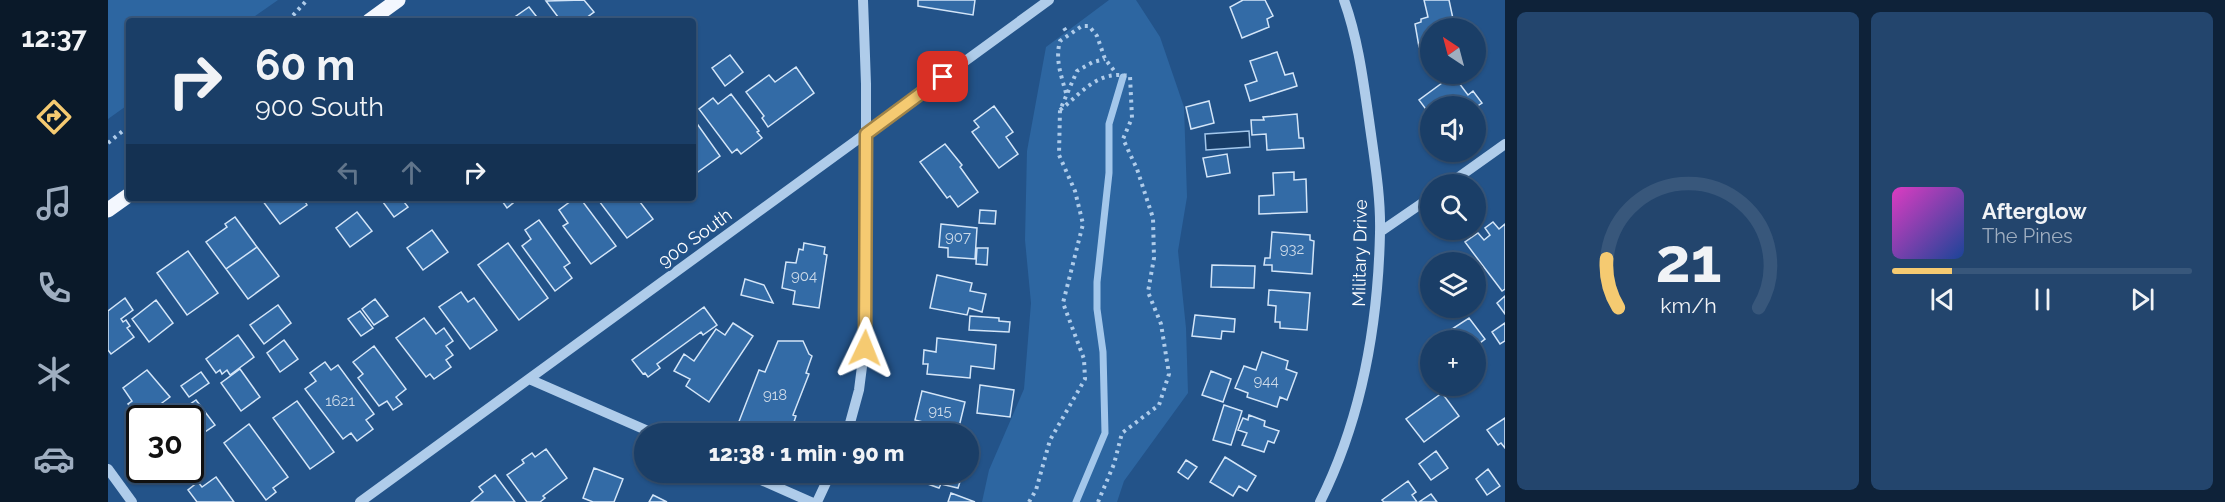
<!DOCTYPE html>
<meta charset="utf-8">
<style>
:root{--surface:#1a3e67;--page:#23456d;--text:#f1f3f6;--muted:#9faec0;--line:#38577b;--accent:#f5ca71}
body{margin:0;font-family:Raleway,sans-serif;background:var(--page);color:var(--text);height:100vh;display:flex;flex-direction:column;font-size:22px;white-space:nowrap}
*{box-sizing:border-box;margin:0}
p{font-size:20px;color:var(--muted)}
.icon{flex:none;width:33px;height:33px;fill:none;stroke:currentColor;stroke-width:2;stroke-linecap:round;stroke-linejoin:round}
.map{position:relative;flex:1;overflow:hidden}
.details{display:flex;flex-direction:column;gap:12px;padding:12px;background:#0e2239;width:720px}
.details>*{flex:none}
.top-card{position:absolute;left:18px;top:18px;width:570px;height:183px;border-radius:6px;box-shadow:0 2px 4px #0004,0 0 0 2px var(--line);background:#1a3e67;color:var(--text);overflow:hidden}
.needle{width:39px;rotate:324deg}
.tools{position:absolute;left:1312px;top:18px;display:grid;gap:12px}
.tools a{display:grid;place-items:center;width:66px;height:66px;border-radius:50%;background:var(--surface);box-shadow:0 2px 4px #0004,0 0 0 2px var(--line);font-size:30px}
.speed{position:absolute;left:18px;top:405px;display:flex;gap:12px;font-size:30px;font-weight:700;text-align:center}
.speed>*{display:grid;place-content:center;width:78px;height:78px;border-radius:50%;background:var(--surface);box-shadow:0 2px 4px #0004,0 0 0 2px var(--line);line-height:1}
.speed .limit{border:3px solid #111;border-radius:9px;background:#fff;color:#111}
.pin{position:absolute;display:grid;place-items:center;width:51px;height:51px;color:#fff;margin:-26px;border-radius:12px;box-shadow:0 3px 9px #0006}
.me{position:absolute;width:66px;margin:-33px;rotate:2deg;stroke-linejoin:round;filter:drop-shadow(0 0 4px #0008)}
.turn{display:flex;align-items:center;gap:21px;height:126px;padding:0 30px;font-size:27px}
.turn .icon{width:78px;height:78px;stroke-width:2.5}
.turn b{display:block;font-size:42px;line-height:51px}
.lanes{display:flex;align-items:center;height:57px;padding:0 30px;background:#0003;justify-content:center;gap:30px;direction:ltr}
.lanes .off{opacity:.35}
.details .widget{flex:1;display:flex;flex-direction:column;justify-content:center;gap:9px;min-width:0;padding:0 21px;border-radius:9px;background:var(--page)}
.details .dial{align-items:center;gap:0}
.dial svg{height:156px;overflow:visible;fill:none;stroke:var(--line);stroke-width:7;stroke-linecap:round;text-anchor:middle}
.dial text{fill:var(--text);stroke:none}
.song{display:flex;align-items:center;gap:18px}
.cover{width:72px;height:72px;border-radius:9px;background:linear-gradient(135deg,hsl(310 70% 55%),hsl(220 70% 35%))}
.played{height:6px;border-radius:3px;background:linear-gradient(90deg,var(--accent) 20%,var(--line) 20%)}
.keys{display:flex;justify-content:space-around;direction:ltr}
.details .tiles{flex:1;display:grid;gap:12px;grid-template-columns:repeat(2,1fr)}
.trip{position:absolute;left:526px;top:423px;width:345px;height:60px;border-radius:30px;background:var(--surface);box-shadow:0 2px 4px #0004,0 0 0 2px var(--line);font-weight:800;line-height:60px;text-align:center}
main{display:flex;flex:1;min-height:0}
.tab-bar{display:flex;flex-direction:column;width:108px;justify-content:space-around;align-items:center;background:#0a1929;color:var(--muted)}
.tab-bar .icon{width:42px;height:42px}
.tab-bar .selected{color:var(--accent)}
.tab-bar b{font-size:27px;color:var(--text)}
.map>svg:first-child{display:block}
.green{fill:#2d66a1}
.water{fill:#183e69;stroke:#a3c7eb;stroke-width:1.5}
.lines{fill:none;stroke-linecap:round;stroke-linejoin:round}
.stream{stroke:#a3c7eb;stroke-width:7}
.building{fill:#336ba6;stroke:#d3e5f8;stroke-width:1.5}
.path{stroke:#afccea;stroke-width:4;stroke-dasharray:3 4.5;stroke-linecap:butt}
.minor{stroke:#afccea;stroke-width:10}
.major{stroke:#f3f7fe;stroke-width:15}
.route-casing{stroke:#9f8349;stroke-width:15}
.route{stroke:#f5ca71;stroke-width:10}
.labels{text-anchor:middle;stroke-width:6;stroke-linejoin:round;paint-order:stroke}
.number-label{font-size:15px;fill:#ccdae9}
.street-label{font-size:18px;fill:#fff;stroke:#235389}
</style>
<main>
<nav class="tab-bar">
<b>12:37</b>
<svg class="icon selected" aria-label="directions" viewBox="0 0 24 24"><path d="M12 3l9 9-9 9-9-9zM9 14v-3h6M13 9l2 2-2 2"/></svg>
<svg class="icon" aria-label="music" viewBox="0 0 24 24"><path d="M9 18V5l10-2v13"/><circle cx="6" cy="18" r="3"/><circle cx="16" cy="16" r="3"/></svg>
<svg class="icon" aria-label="phone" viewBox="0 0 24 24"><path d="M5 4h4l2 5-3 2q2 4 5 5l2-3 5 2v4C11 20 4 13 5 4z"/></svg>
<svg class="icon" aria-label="climate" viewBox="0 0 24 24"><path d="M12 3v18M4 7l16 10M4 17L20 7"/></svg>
<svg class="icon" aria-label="car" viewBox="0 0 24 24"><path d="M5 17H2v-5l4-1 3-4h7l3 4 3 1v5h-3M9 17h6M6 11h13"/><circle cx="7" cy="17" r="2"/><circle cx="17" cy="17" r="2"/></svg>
</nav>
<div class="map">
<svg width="1397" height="502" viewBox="0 0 1397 502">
<rect width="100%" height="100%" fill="#235389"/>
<path class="green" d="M0 0H170L140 21H21V104L0 119Z
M1001 0H1028L1052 37 1076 107 1079 197 1070 251 1078 328 1080 393 1016 481 1009 502H874L881 470 916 389 923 303 917 240 919 151 938 47Z"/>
<path class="water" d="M1141 131 1142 147 1098 150 1097 134Z"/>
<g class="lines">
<path class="stream" d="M968 502 997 433 995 352 989 309V282L1001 173V124L1015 77"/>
</g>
<path class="building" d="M476 0 486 12 474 21H453L438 1Z
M810 0H867L865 15 810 6Z
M1135 0H1157L1165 16 1159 19 1161 27 1134 38 1122 7Z
M1316 0H1341L1347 28H1323V52L1320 53 1318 46 1311 47 1307 24 1313 22V19L1320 17Z
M421 7 432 21H401Z
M1169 52 1177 75 1185 73 1189 86 1142 101 1137 85 1149 81 1142 61Z
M622 55 635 72 617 86 604 68Z
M688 67 706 93 660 127 654 118 656 116 638 92 661 75 667 82Z
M1345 75 1360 95 1365 91 1374 103 1368 107 1370 109 1368 111V106H1323V116L1311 100Z
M623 94 651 131 649 132 654 138 633 154 629 149 624 153 591 109 605 98 610 104Z
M1101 101 1106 123 1083 129 1078 107Z
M886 106 905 132 898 137 910 154 891 168 864 132 871 127 866 121Z
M1189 114 1191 138H1195L1196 148 1159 150 1158 134 1144 135 1143 120H1156L1155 117Z
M585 118 612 156 590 172 585 165Z
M837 144 854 165 852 167 870 192 850 207 842 196 839 198 812 162Z
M1119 154 1122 173 1099 177 1095 158Z
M1186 172V180L1198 179 1199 212 1151 214V196L1166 195 1165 173Z
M157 198H195L199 205 172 224 154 200Z
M272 198H293L300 207 286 217Z
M392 198H411L399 208Z
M467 198H472L508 246 483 264 455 226 460 223 451 210Z
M495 198H529L545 219 519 238 491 201Z
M872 210 888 211 887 224 871 223Z
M249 212 264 231 242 247 228 228Z
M127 217 149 247 118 269 98 242 119 227 117 224Z
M431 220 462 263 456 267 464 278 447 291 414 246 423 239 417 230Z
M1385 222 1391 229 1397 224V289L1394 291 1357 242 1370 233 1376 240 1382 235 1377 228Z
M833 224 869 228 867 259 840 257V248L831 247Z
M324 230 340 252 315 270 299 248Z
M1164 232 1202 235V240L1206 241 1204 274 1164 271V265H1156L1157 258H1162Z
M400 243 440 298 411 320 370 265Z
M696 243 717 247 716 254 719 255 711 308 685 304 687 291 674 288 678 262 688 263 691 249 695 250Z
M149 247 171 276 140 299 118 269Z
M869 248H880L879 265 868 264Z
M80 251 110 293 79 315 49 273Z
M1104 265 1147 266 1146 288 1103 287Z
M829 275 864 283 862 291 878 294 874 312 861 308 859 315 822 308Z
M637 279 656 285 665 303 633 295Z
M1161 290 1202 293 1199 330 1172 328V322H1167L1168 306 1160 305Z
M353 292 360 302 366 298 389 330 362 349 331 307Z
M1397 296V314L1389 303Z
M17 298 25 310 13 319 15 322 18 320 22 326 19 328 26 337 3 354 0 350V311Z
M267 299 280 316 266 325 254 309Z
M48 300 65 323 41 342 24 319Z
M170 305 183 323 156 344 142 325Z
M596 307 609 325 595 335 593 332 549 364 552 368 540 377 537 373 535 374 524 360Z
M1329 308H1349L1336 317Z
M252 311 265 328 253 336 240 319Z
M1087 315 1127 319 1126 332 1114 331 1113 339 1084 336Z
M862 316 891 318V321L902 322 901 332 861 330Z
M316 318 328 334 336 328 345 341 338 346 345 355 338 360 343 367 326 379 322 374 318 377 288 338Z
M1361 318 1377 339 1368 346V340H1327Z
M625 323 645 336 601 402 578 386 582 379 566 371 576 354 586 361 608 329 617 335Z
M1397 323V341L1392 344 1384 332Z
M130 335 146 357 122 375 119 370 114 374 112 370 108 373 98 359Z
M829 338 888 345 886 369 863 366 862 378 819 374 820 364H815L816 350 828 352Z
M176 340 190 359 172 372 159 353Z
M670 341H695L701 354 704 356 698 373 701 374 685 415 688 416 682 434H654L630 424 651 370 657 372Z
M266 346 298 389 288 397 294 404 285 410 279 401 271 406 250 378 255 374 245 362Z
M1154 352 1180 361 1178 369 1189 373 1179 400 1172 397 1169 407 1139 397 1140 393 1127 388 1136 366 1148 370Z
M217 362 223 370 230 365 266 414 258 420 265 429 249 441 243 433 235 439 197 389 208 381 202 373Z
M132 369 152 397 133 411 113 383Z
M39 370 62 397 35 417 27 406 24 409 20 404 24 401 15 388Z
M1103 371 1123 379 1115 402 1094 395Z
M93 372 101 383 81 397 73 386Z
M872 385 906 390 902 417 869 413Z
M814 391 857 402 850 431 807 420Z
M1334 393 1351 416 1316 442 1298 419Z
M88 400 107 425 88 438 82 431V418H74L72 415 76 411 75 409Z
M189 401 226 452 202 469 165 418Z
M1116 405 1134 411 1123 445 1105 440Z
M1141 415 1157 421 1156 426 1171 431 1166 443 1160 441 1156 452 1134 445 1139 433 1130 430 1135 418 1140 420Z
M1397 418V448L1393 443 1390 445 1379 430Z
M141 424 180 477 165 488 168 492 158 500 116 443Z
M438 449 459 478 435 496 437 498 432 502H419L399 475 416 463 414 460 424 453 427 457Z
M1328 451 1340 468 1323 480 1311 464Z
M1117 457 1148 476 1139 491 1131 486 1125 496 1102 482Z
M1078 460 1089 467 1080 479 1070 472Z
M486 468 515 479 506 502H485L475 498Z
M1380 469 1392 486 1379 495 1368 479Z
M786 472H855L850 488 833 484 831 488Z
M387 475 407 502H363L375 492 371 487Z
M108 477 126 502H89L80 490 90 482 94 487Z
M1300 481 1308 492 1304 495 1309 502H1276L1274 500Z
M843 493 867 502H840Z
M1323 494 1329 502H1311Z
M545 495 559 502H541Z"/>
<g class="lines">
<path class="path" d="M180 21 199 0
M956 28 960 34
M958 93C953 75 947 59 952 41L974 26H981L989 36 997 59 1008 73
M952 110C975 92 989 70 1022 76L1024 118 1015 139 1029 169 1045 218 1046 258 1040 292 1053 324 1061 374 1051 405 1014 433 1006 464 990 502
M0 143 21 126
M921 502 928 490 942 440 977 379 976 359 955 303 975 224 967 191 951 155 952 110 969 71 985 62 997 59"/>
<path class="minor" d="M1341 184 1397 144
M1272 232 1323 197
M421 379 547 434
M739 434 751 390 758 335V84L755 0
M0 469 24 502
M635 472 703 502
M252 502 941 0
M709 502 723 472
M1212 502C1253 420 1270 325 1272 233 1273 196 1266 157 1261 120 1255 79 1250 39 1236 0"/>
<path class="major" d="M261 21 290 0
M0 210 21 195"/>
</g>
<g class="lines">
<defs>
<path id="route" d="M757 348 758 134 835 77"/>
</defs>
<use href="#route" class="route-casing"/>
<use href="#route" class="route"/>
</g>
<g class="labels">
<g class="number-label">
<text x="850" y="242">907</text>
<text x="1184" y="254">932</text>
<text x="696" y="281">904</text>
<text x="1158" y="386">944</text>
<text x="667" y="400">918</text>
<text x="232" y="406">1621</text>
<text x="832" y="416">915</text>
</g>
<g class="street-label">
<text transform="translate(587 238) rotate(-36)" y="6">900 South</text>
<text transform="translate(1252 253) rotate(-89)" y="6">Military Drive</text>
</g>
</g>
</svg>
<div class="tools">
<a><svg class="needle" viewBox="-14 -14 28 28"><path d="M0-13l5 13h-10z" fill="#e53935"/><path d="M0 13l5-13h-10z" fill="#9faec0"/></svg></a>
<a><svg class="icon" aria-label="sound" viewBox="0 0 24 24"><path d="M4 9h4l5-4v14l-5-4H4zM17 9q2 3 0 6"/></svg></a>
<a><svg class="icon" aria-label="search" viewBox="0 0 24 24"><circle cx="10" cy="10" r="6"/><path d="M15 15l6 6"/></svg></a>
<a><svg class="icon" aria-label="layers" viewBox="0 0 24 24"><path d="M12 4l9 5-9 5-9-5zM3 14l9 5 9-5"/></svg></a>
<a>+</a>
</div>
<div class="speed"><div class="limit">30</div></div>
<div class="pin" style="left:835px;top:77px;background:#d93025"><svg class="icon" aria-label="arrive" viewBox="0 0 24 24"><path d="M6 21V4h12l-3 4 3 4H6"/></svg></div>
<svg class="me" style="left:757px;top:348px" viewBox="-20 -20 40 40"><path d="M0-17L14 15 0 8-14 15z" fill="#f5ca71" stroke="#fff" stroke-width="4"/></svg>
<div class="trip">12:38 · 1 min · 90 m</div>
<div class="top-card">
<div class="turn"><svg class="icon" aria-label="right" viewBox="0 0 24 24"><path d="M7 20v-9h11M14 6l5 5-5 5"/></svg><div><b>60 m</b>900 South</div></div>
<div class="lanes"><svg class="icon off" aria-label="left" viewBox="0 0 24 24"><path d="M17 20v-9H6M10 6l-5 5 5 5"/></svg><svg class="icon off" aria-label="ahead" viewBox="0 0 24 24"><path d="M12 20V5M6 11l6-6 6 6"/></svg><svg class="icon" aria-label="right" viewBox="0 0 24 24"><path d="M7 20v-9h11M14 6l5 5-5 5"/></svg></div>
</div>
</div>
<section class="details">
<div class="tiles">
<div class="widget dial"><svg viewBox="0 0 100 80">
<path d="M14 69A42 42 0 1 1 86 69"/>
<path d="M14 69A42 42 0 0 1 8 44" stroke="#f5ca71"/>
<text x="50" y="56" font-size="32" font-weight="700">21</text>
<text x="50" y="72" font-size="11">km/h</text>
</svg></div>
<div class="widget">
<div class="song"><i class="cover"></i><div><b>Afterglow</b><p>The Pines</p></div></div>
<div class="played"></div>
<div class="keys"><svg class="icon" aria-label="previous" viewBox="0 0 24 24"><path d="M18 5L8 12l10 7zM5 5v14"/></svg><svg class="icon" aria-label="pause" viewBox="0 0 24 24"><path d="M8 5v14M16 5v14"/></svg><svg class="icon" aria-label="next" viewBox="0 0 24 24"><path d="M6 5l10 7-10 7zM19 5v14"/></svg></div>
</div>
</div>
</section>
</main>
